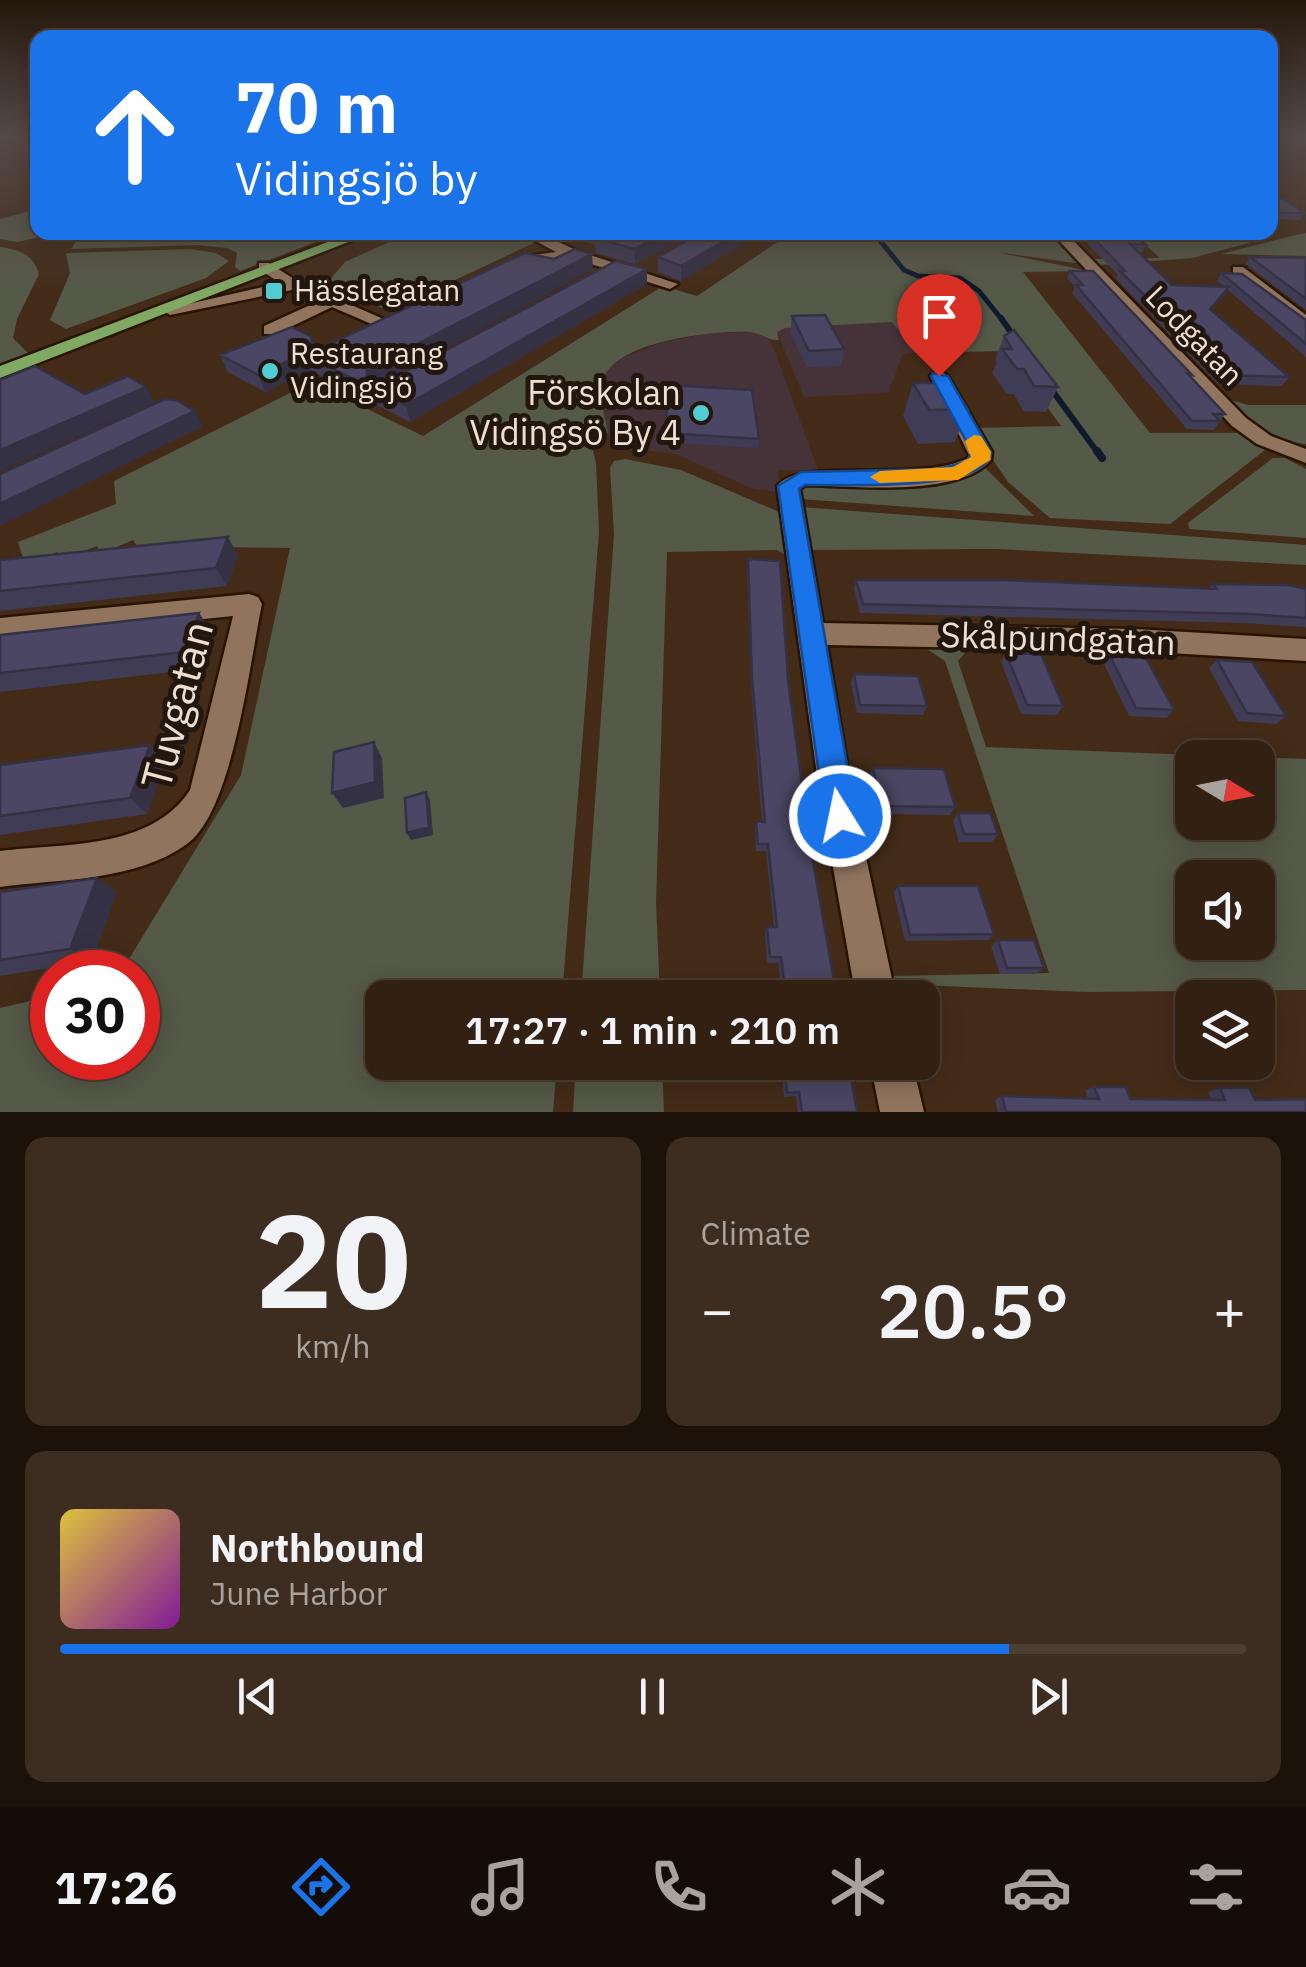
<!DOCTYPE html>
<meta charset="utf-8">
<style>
:root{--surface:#322012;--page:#3d2d20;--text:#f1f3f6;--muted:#a8a39f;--line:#4d3e32;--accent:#1a73e8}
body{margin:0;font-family:"IBM Plex Sans",sans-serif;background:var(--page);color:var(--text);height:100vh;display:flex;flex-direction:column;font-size:38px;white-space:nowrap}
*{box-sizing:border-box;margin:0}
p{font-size:32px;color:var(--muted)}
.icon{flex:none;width:55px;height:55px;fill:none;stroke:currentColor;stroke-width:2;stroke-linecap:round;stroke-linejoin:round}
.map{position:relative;height:1112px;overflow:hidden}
.panel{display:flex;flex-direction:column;gap:25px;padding:25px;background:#1c120a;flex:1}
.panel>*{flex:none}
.banner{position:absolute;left:30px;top:30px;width:1248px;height:210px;border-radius:20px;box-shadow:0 5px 25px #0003,0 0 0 2px var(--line);background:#1a73e8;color:#fff;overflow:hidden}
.needle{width:65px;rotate:100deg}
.buttons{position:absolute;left:1175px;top:740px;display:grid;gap:20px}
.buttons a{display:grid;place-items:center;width:100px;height:100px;border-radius:20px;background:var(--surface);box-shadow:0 5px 25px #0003,0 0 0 2px var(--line);font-size:50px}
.speed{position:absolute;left:30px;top:950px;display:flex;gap:20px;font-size:50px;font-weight:700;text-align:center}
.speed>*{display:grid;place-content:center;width:130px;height:130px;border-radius:50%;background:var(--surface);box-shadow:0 5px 25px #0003,0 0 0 2px var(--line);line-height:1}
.speed .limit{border:15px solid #d22;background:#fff;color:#111}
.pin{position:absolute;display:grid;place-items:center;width:85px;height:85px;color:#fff;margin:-102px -42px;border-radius:50% 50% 50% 0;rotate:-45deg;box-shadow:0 0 10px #0007}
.pin .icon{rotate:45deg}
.me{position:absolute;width:110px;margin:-55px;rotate:350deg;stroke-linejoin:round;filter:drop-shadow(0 0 8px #0008)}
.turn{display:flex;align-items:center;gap:35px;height:210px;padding:0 40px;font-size:45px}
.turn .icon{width:130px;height:130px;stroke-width:2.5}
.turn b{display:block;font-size:70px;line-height:85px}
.big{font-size:75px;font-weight:600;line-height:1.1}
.panel .card{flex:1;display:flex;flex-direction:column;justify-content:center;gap:15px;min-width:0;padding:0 35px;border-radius:20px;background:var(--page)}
.panel .dial{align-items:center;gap:0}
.dial b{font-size:130px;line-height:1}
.song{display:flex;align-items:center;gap:30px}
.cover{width:120px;height:120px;border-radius:15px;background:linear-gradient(135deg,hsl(50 70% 55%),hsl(290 70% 35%))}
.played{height:10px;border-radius:5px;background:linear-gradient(90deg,var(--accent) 80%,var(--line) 80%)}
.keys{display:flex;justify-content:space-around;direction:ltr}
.heat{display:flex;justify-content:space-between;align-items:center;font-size:55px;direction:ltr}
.panel .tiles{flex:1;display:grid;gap:25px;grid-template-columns:1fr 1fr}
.card:last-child{grid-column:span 2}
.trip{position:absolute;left:365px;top:980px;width:575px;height:100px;border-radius:20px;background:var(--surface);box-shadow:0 5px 25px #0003,0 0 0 2px var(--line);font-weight:600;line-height:100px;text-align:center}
.dock{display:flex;height:160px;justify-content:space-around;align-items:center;background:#140d07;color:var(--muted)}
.dock .icon{width:70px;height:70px}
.dock .on{color:var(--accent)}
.dock b{font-size:45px;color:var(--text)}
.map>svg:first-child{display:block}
.education{fill:#463339}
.green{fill:#555948;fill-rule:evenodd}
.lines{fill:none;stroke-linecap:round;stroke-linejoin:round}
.stream-far2{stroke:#101a2c;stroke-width:5}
.stream-far1{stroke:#101a2c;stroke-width:6}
.stream{stroke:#101a2c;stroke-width:8}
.minor-casing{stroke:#291301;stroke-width:5}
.major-casing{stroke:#291301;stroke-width:5}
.minor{fill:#90745e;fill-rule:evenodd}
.major{fill:#80a963;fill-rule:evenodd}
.wall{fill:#403c55}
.shaded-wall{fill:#343145}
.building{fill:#4b4663;stroke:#343145;stroke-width:2.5}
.route{fill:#1a73e8;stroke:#114b97;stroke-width:2.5}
.slow{fill:#f59e0b}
.poi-dot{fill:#51ccd2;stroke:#22170e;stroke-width:4}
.labels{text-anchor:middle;stroke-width:10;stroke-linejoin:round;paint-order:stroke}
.far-poi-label{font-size:30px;fill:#efdfd3;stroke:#22170e;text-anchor:start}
.far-street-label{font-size:30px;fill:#efdfd3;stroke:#22170e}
.poi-label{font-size:35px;fill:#efdfd3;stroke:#22170e;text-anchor:end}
.street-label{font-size:35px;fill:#efdfd3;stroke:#22170e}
.near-street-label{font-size:42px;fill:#efdfd3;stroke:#22170e}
</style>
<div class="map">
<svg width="1306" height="1112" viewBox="0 0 1306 1112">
<rect width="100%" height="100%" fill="#432b18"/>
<path class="education" d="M893 322 916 353 903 354 888 393 804 397 777 332 785 328Z
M755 332 771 341 818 470H778L780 492 753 489 676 454 611 446 600 393 603 376 616 360 661 343 711 333Z"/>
<path class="green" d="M37 209 38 232 339 233 240 271 235 267 237 253 227 248 197 245 71 249 78 238 58 233 17 242 0 239V219Z
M1259 232 1264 237 1260 240 1192 258 1098 265 1089 259 1160 258 1132 233Z
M409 233H519L538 241 389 311 326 284 345 262Z
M791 233H1051L1082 264 996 252 1089 271 1023 272 1150 433H1243L1265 450 1170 524 1050 518 1008 482 971 428 1061 426 1006 351 916 353 892 322 785 328 777 332 779 340C768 341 761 333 750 332 716 330 614 341 603 380 598 396 605 416 608 433L589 435 596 463 599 532 562 997 382 998V1062L557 1063 553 1112H0V1008L52 996V1058H138V972H121L241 775 290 548 137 546 133 540 101 554 97 546 61 560 57 552 25 565 18 542 116 504 114 481 312 382 423 436 663 286 697 296Z
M1306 233V256L1221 254 1296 235Z
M0 247C19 249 34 255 39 274L17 319 13 338 29 354 0 365Z
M191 249 216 253 229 261 206 278 66 329 50 320 70 273 66 253Z
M1224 398 1248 405H1306V444C1270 441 1249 422 1224 398Z
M1273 458H1285L1306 469V538L1189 529 1188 523Z
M625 459 681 470 777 511 785 522 790 558 777 550 667 552 656 903 660 997 581 998 614 534 610 468 614 461Z
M983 466 1034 516 799 499 797 493 809 484 938 487 935 478 971 473Z
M800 507 1306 545V565L997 549 811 550Z
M924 647H970L958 661 986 747 1306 759V990L1086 992 919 985 910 997 896 998 891 976 1049 973 945 661ZM1192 758H1258V822H1192ZM1192 878H1258V942H1192Z
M576 1063H662L664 1112H573Z"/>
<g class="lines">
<path class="stream-far2" d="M873 232 904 270 918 276 960 278 979 291 1003 321"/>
<path class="stream-far1" d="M1001 318 1015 338
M1049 386 1098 453"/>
<path class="stream" d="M1097 451 1102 458"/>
<defs>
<path id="minor" d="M519 232H537L578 251 678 284 670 289 572 258 519 263V257L556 252Z
M1051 232H1065L1246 418 1271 436 1306 449V463L1257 444 1232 426Z
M259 263H269L297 281 397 325 383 329 332 307 276 334H264V326L319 301 292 290 170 315 162 310 280 283 259 269Z
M1233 267H1243L1306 315V328L1233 273Z
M939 370 948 376 992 452 991 460C957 498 853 486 805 485L800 489 823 623 1135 629 1306 639V661L1135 651 827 645 850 782 896 998H856L818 782 777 486C802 455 920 485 970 457L930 376Z
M249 594 258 597 262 604C250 661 233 811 187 844 136 881 60 879 0 887V851C64 843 151 850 190 790L233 616 0 640V618Z
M870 1062H912L924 1112H880Z"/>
<path id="major" d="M354 232H374L0 378V366Z"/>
</defs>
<use href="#minor" class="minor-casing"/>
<use href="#major" class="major-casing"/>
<use href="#minor" class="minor"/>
<use href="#major" class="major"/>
</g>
<path class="wall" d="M1270 135H1306V145L1270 146Z
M1270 191 1305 213 1300 220 1270 219Z
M554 232H694L635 264 596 253 595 245Z
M702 232 681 281 658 272V257Z
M1077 232H1129L1146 245 1142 252H1138L1172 285 1224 286 1217 281 1221 273 1306 320V357L1228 290 1211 310 1289 377 1282 386 1218 384 1116 279 1118 275Z
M1250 257 1306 258V310L1246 264Z
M593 269 374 386H378L647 284 410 422 309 370 265 392 228 372 220 355 311 336 315 346 323 347Z
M1070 271 1192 375 1190 377 1225 414 1214 430 1187 429 1072 293 1075 287 1067 278Z
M792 316 844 349 841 366 807 367 790 332Z
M1004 336 1058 387 1046 412 1023 411 1014 394H1007L992 373 997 362 995 360Z
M913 383 968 409 955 442 918 444 903 416Z
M665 433 759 439 758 448 665 442Z
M238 555 227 586 0 611V560Z
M748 559 788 680 810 844 837 998H783L778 963H767L765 934 767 927H774L766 851H756L755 829 756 821 762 822 751 687 747 568Z
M856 580 1209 589 1213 584 1306 589V627L1243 623 860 613 854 589Z
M211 630 197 669 0 692V635Z
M1006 653 1063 706 1057 715 1021 714 1001 662Z
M1110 656 1174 710 1166 718 1129 716 1104 664Z
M1217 660 1286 716 1276 724 1238 721 1209 668Z
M854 674 927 706 923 715 857 713 851 683Z
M165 761 147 814 0 835V765Z
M873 768 955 807 950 815 877 814 869 776Z
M958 813 998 834 992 842H959L953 821Z
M97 878 117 892 92 961 0 976V892Z
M898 886 994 934 988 940 905 941 894 893Z
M998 940 1044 968 1036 974H1000L991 946Z
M781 1062H848L857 1112H798L796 1096 784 1097Z
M1094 1087 1130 1099 1211 1100 1208 1092 1220 1088 1255 1100 1306 1112H998L995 1100 1002 1096 1088 1099 1085 1090Z"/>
<path class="shaded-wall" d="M667 232H694L635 264 634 249Z
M740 232H763L681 281V266Z
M592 254 593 269 372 387 366 385 367 370Z
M647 269V284L410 422 406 405Z
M303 354 309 370 265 392 258 375Z
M146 387 155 402 0 471V450Z
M195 411 203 426 0 526V504Z
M228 537 238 555 227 586 216 568Z
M199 613 211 630 197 669 184 652Z
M374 742 382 758 384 798 343 808 332 793Z
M150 745 165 761 147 814 130 798Z
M426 792 430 800 433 835 411 840 407 833Z
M97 878 117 892 92 961 70 949Z"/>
<path class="building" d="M1270 135H1306V139L1270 140Z
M1270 191 1305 213H1270Z
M600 232H667L634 249 595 238 604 234Z
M702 232H740L681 266 658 257Z
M1088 232H1129L1146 245 1130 244 1172 285 1229 287 1210 309 1289 377 1224 375 1120 271H1125Z
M575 249 592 254 367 370 366 383 378 386 616 261 647 269 406 405 303 354 258 375 220 355 292 327 311 336 312 345 323 347 525 253 554 259Z
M1250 257 1306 258V299Z
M1070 271H1093L1192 375 1188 374 1225 414H1213L1220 421H1192L1076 285H1083Z
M1221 273 1242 274 1306 320V344Z
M825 315 844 349 809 351 792 316Z
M1014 330 1058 387 1034 386 1024 369H1017L1002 349H1012L1004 336Z
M35 366 85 394 128 376 146 387 0 450V380Z
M913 383H950L968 409 929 410Z
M669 385 752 390 759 439 665 433Z
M165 399 176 400 195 411 0 504V474Z
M228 537 216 568 0 591V560Z
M748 559 780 561 788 680 810 844 837 998H786L781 957H770L767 927H777L768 844H758L756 821 765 822 752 678Z
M856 580H1005L1217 589 1213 584 1289 585 1306 589V618L1251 614 863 604Z
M199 613 184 652 0 673V635Z
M1006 653 1041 654 1063 706 1027 705Z
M1110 656 1146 658 1174 710 1136 708Z
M1217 660 1252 662 1286 716 1247 713Z
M854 674 918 676 927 706 860 705Z
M374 742 375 782 332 793 334 752Z
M150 745 130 798 0 816V765Z
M873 768 944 769 955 807 881 806Z
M426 792 429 827 407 833 405 798Z
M958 813H990L998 834H964Z
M97 878 70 949 0 960V892Z
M898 886H978L994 934 910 935Z
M998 940H1034L1044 968H1007Z
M784 1062H848L857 1112H802L799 1092 787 1093Z
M1094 1087H1126L1130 1099 1225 1100 1220 1088H1249L1255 1100 1306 1099V1112H1006L1002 1096 1099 1099Z"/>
<linearGradient id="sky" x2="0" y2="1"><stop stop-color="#25180d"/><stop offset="0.47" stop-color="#554a48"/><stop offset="1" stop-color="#554a48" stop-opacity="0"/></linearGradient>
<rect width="1306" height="290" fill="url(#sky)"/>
<path class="route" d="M933 373 948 376 991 452C986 493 840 484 805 485L799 489 856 816 851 827 840 831 829 827 825 816 778 486 801 472 938 469 966 462 972 452 931 376Z"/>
<path class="slow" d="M974 435 981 436 991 452 990 460 958 480 880 483 870 477 880 471 953 467 971 457 965 441Z"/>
<g class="poi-dot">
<rect x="264" y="281" width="20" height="20" rx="5"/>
<circle cx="270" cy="371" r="10"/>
<circle cx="701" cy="413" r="10"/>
</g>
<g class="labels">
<g class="far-poi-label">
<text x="294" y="301">Hässlegatan</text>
<text x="290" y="364">Restaurang<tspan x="290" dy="34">Vidingsjö</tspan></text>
</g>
<g class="far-street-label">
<text transform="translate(1194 336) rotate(46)" y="10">Lodgatan</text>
</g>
<g class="poi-label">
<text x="681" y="405">Förskolan<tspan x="681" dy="40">Vidingsö By 4</tspan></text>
</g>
<g class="street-label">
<text transform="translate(1058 639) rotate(2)" y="12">Skålpundgatan</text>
</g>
<g class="near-street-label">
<text transform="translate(177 705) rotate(-75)" y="15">Tuvgatan</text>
</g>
</g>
</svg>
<div class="buttons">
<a><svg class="needle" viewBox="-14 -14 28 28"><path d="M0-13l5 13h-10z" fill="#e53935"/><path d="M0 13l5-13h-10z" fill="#a8a39f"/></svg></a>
<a><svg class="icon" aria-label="sound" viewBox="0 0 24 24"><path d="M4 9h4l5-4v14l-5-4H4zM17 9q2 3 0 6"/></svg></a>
<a><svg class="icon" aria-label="layers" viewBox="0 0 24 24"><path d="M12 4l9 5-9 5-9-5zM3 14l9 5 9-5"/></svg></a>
</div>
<div class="speed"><div class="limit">30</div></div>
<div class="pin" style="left:939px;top:376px;background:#d93025"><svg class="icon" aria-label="arrive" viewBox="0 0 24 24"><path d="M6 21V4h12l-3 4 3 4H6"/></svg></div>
<svg class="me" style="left:840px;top:816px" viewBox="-20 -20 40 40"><circle r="17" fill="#1a73e8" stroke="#fff" stroke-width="3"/><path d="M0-11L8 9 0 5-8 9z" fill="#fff"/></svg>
<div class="trip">17:27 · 1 min · 210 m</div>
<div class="banner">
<div class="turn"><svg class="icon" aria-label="ahead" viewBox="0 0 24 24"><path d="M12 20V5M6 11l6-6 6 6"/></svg><div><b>70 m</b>Vidingsjö by</div></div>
</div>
</div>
<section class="panel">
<div class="tiles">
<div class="card dial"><b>20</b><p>km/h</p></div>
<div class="card"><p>Climate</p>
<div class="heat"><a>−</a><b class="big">20.5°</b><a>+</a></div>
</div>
<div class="card">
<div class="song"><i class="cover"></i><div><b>Northbound</b><p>June Harbor</p></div></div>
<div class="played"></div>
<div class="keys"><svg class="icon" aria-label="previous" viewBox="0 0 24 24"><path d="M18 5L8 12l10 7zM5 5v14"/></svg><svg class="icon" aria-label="pause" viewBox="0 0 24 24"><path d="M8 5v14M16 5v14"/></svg><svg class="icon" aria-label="next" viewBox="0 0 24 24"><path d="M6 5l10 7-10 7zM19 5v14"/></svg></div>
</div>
</div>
</section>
<nav class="dock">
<b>17:26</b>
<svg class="icon on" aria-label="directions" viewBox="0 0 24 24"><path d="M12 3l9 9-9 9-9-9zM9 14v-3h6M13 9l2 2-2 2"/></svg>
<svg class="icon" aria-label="music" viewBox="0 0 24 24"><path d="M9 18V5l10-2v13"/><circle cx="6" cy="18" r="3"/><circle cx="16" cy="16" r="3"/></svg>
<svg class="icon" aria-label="phone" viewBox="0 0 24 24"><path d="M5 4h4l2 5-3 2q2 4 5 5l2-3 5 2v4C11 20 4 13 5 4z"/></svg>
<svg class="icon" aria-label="climate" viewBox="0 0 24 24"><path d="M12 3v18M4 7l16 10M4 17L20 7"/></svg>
<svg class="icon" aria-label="car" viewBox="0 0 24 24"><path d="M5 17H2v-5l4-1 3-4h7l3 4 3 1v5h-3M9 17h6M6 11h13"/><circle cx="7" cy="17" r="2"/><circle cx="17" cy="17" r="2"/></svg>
<svg class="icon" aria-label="filters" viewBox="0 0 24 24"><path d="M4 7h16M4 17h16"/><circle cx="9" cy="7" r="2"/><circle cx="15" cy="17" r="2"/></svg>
</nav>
